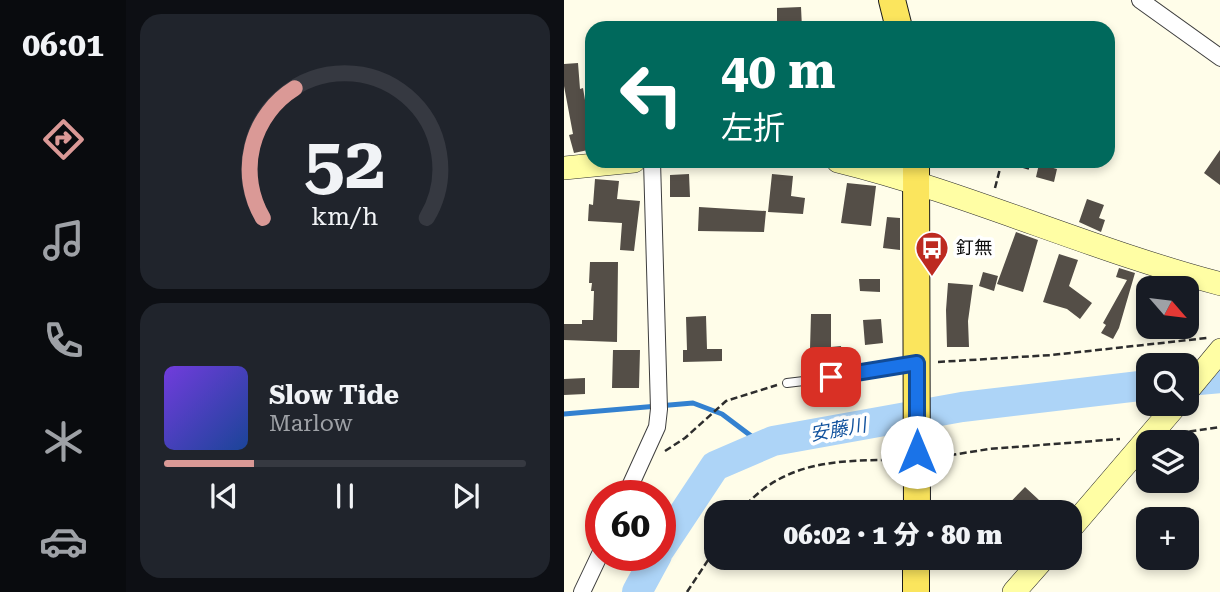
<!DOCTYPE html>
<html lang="ja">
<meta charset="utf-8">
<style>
:root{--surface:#171b24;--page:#20242c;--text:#f1f3f6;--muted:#9ea1a6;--line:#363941;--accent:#da9996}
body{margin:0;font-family:"Roboto Serif","Noto Sans JP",serif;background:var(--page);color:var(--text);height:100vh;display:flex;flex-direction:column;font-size:26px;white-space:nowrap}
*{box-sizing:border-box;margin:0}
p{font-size:23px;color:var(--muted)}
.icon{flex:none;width:38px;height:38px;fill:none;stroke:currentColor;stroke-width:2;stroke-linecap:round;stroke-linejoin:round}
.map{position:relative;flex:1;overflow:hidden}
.sheet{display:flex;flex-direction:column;gap:14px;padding:14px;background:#0d0f14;width:438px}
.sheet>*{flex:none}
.banner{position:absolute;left:21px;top:21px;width:530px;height:147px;border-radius:21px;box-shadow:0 4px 10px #0003;background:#00695c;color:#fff;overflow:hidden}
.needle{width:46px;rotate:118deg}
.fabs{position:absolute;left:572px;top:276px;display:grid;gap:14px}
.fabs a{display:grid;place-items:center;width:63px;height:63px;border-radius:14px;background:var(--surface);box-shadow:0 4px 10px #0003;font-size:35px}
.speed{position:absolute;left:21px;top:480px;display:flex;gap:14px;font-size:35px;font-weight:700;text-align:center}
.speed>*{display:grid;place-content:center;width:91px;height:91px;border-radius:50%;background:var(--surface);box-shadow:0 4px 10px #0003;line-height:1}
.speed .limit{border:10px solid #d22;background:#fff;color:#111}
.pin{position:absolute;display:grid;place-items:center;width:60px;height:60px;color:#fff;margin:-30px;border-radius:14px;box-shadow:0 4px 10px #0006}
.me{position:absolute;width:77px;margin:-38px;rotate:0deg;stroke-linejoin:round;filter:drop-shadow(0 0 5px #0008)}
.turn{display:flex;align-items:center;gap:24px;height:147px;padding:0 21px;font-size:32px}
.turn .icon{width:91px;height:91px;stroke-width:2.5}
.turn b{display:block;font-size:49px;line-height:60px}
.sheet .widget{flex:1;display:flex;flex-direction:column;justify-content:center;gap:10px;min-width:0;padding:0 24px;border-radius:21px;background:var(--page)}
.sheet .dial{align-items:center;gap:0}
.dial svg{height:182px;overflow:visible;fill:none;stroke:var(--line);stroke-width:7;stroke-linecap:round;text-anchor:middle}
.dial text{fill:var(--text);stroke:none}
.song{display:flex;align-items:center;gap:21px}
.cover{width:84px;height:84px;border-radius:10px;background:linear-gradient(135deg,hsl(260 70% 55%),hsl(220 70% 35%))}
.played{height:7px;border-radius:4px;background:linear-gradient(90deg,var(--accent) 25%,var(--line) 25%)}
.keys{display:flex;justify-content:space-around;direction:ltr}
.trip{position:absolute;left:140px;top:500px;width:378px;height:70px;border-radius:21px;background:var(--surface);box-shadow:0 4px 10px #0003;font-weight:800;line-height:70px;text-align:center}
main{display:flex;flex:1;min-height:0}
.dock{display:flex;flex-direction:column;width:126px;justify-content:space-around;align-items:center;background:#090b0e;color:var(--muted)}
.dock .icon{width:49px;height:49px}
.dock .on{color:var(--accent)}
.dock b{font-size:32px;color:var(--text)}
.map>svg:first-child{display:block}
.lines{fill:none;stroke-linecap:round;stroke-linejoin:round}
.stream{stroke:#3381d0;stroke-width:5}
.river{stroke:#add4f7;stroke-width:30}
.building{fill:#544e47}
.lane-casing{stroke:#3e3e3e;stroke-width:10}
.street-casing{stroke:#3e3e3e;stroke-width:18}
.secondary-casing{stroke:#2d2d2d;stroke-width:24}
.primary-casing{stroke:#1c1c1c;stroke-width:28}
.path{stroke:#2d2d2d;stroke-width:2.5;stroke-dasharray:7 3.5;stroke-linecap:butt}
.lane{stroke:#fff;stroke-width:8}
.street{stroke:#fff;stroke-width:16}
.secondary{stroke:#fffea4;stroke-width:23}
.primary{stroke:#fbe55d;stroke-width:26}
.route-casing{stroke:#114b97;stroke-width:18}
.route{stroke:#1a73e8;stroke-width:12}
.labels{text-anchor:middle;stroke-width:7;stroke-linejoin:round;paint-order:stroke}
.poi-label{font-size:18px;fill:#0b0b0b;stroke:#fff;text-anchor:start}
.water-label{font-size:19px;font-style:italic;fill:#13539e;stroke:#fff}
</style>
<main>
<nav class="dock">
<b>06:01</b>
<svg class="icon on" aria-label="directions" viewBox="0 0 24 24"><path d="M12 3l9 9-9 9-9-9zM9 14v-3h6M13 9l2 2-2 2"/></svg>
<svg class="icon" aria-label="music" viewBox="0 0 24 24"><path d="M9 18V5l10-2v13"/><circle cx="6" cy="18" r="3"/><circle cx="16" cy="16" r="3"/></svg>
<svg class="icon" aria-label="phone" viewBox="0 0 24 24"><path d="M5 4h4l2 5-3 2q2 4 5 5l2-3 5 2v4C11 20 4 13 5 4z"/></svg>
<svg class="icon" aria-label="climate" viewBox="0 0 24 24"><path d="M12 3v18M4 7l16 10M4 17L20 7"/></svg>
<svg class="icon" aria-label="car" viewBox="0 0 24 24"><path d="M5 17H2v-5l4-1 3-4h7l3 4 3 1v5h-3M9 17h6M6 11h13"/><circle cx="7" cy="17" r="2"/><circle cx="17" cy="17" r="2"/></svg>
</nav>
<section class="sheet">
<div class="widget dial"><svg viewBox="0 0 100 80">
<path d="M14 69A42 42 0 1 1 86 69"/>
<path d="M14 69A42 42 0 0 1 28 12" stroke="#da9996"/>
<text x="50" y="56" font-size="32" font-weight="700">52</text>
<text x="50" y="72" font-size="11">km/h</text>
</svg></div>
<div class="widget">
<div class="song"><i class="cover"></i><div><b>Slow Tide</b><p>Marlow</p></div></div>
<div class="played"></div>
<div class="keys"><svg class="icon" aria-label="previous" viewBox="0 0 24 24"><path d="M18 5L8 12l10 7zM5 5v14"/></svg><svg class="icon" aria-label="pause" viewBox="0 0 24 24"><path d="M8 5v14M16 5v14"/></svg><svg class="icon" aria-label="next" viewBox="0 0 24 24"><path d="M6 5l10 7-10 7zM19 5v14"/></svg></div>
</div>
</section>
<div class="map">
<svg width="657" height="592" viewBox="0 0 657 592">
<rect width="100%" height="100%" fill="#fffde9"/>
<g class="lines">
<path class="stream" d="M0 414 129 403 158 414 199 445"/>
<path class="river" d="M623 381 657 378
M96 549 151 466 209 441 398 407 584 385
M73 592 93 555"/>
</g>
<path class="building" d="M237 7 238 28H213V8Z
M14 63 16 89 19 88 24 118H21L27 143 23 144 24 150 10 153 5 135 9 134 0 86V64Z
M656 150V185L640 173Z
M475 164 493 169 490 182 472 177Z
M125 174 126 197H106V175Z
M208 174 229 176 227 196 241 198 239 214 204 212Z
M31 179 55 181 53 199 76 201 70 251 56 250 58 223 24 221 25 204 29 205Z
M283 183 312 186 307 226 277 223Z
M523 199 540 205 535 218 541 220 537 232 515 222Z
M135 207 202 211 200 232 134 231Z
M323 217 336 218V250L319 248Z
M452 232 474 240 459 292 433 284Z
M495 254 514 260 505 286 528 303 516 319 503 309 479 302Z
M26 262H54L53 342 0 340V324H18V320H29L30 291H27L28 283H25Z
M555 268 571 273 555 328 549 339 537 333 542 325 539 323 563 280 552 277Z
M419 272 434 276 430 291 415 286Z
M295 279H316V292L296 291Z
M384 283 409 285 404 321 405 347H383L382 310Z
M247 314H267V347L277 346 279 369 262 371 261 349H246Z
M142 316 143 349H158V361L119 362V350H123L122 317Z
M317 319 319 343 301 345 299 320Z
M49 350H76L75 388H48Z
M21 378V394L0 395V379Z
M461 487 475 500 462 513H436Z"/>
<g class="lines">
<defs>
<path id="lane" d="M223 383 290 375 350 364"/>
<path id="street" d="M576 0 657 58
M62 495 93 427 95 409 88 161
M18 592 37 552"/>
<path id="secondary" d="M274 161C404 193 527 250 657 284
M0 168 70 161
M623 391 657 350
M506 529 613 404
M450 592 480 558"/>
<path id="primary" d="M328 0 335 28
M352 161 353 513
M352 592V558"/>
</defs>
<use href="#lane" class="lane-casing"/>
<use href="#street" class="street-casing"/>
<use href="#secondary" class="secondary-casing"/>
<use href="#primary" class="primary-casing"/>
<path class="path" d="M438 161 467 169
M431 188 438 161
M374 362 488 355 643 338
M615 433 657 427
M101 451 121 438 162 401 213 385
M375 457 425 449 556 439
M175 513C217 461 271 460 333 460
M123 592 152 548"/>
<use href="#lane" class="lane"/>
<use href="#street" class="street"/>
<use href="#secondary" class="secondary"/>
<use href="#primary" class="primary"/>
</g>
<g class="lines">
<defs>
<path id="route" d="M267 377 353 363V452"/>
</defs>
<use href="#route" class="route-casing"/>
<use href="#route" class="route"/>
</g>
<defs>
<symbol id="bus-pin" viewBox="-11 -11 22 30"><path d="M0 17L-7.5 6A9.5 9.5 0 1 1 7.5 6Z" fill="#bd2a21" stroke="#fff"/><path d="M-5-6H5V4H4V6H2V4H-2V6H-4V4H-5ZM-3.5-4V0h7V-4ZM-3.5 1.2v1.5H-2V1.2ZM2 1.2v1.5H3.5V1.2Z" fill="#fff"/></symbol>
</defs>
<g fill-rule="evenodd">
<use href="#bus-pin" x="349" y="229" width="38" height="52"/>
</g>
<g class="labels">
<g class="poi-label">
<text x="392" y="254">釘無</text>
</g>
<g class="water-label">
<text transform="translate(274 429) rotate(-10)" y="7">安藤川</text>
</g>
</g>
</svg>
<div class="fabs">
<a><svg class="needle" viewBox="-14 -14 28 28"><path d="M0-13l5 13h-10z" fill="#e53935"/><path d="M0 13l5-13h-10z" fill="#9ea1a6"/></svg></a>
<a><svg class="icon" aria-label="search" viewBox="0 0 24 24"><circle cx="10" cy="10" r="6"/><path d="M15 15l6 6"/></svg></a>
<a><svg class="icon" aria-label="layers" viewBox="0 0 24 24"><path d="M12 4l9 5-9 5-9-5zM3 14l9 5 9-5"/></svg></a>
<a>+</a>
</div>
<div class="speed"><div class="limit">60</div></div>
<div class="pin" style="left:267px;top:377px;background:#d93025"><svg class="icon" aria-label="arrive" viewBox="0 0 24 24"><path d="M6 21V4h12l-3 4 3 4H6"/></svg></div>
<svg class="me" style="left:353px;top:452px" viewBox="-20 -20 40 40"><circle r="19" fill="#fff"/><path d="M0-13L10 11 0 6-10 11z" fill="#1a73e8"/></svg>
<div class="trip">06:02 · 1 分 · 80 m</div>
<div class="banner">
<div class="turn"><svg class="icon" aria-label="left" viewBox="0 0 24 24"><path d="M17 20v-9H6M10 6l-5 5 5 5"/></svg><div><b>40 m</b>左折</div></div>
</div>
</div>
</main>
